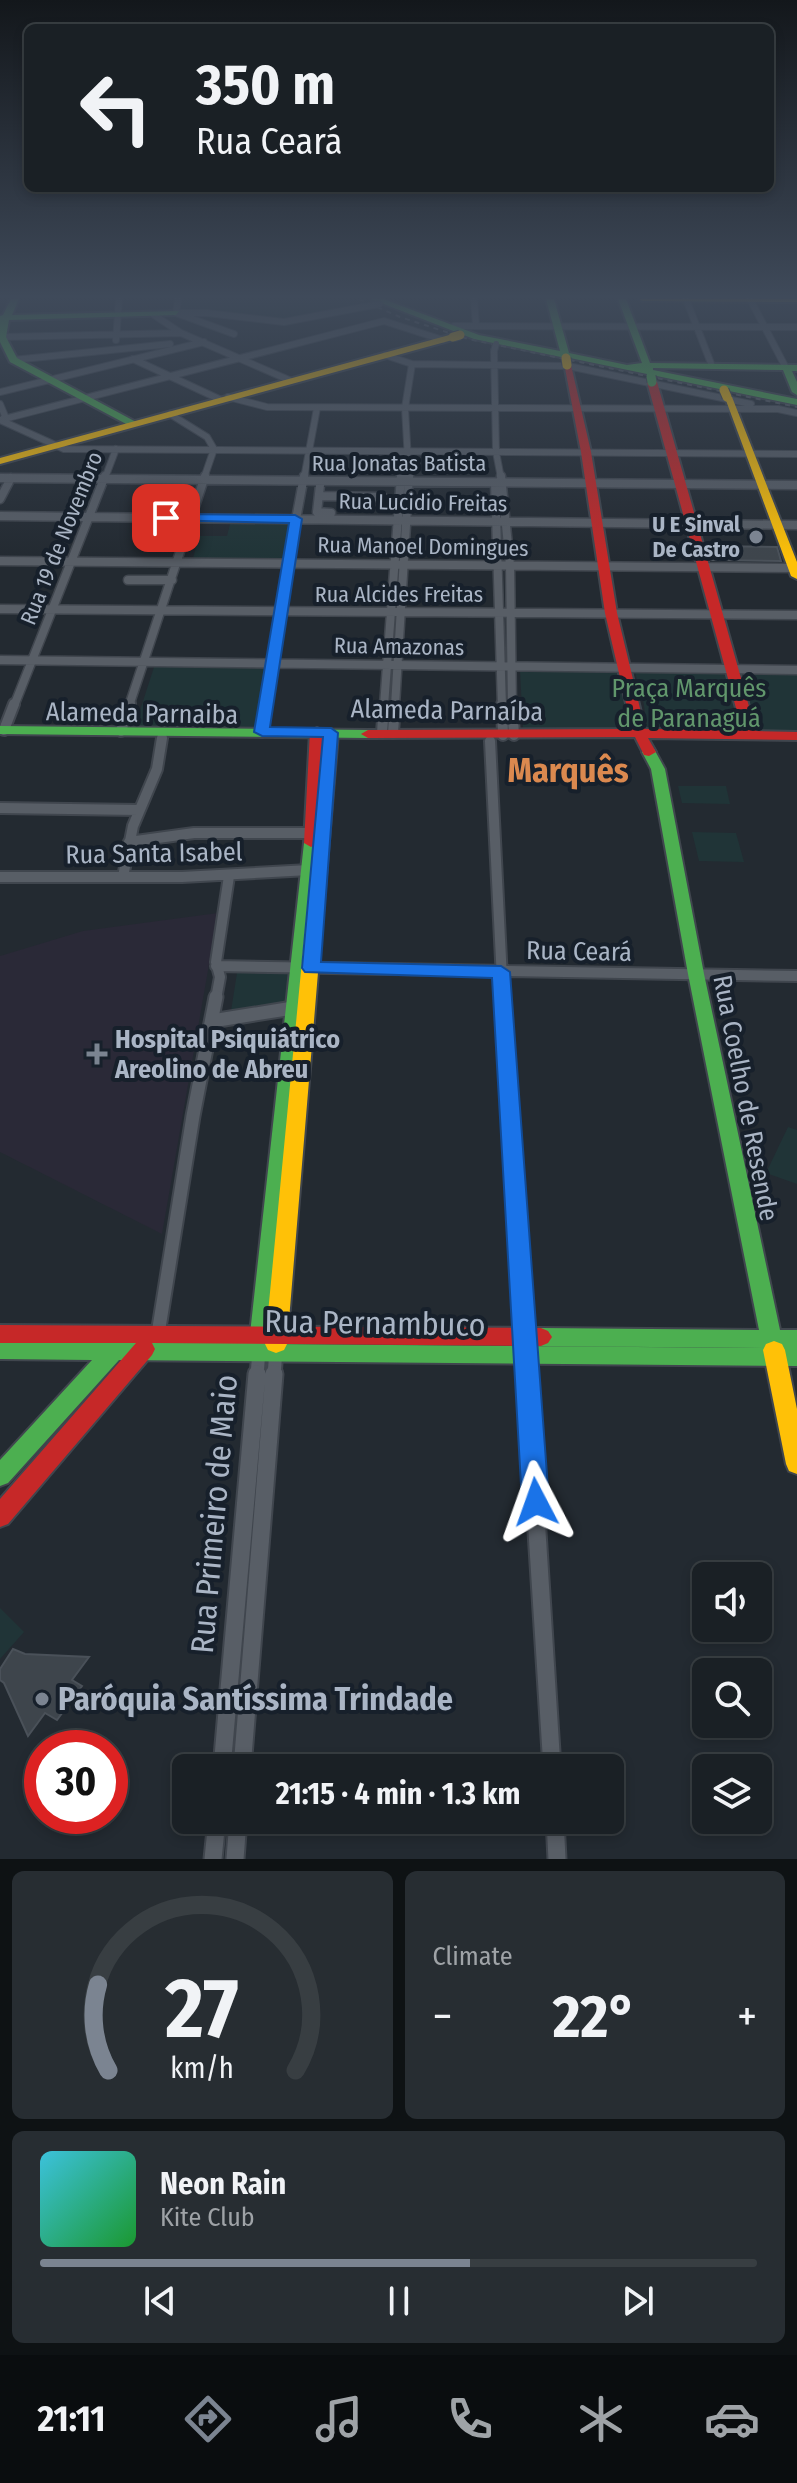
<!DOCTYPE html>
<meta charset="utf-8">
<style>
:root{--surface:#1a2025;--page:#272d32;--text:#f1f3f6;--muted:#9fa3a7;--line:#383e42;--accent:#7b8491}
body{margin:0;font-family:"Fira Sans Condensed",sans-serif;background:var(--page);color:var(--text);height:100vh;display:flex;flex-direction:column;font-size:30px;white-space:nowrap}
*{box-sizing:border-box;margin:0}
p{font-size:26px;color:var(--muted)}
.icon{flex:none;width:44px;height:44px;fill:none;stroke:currentColor;stroke-width:2;stroke-linecap:round;stroke-linejoin:round}
.map{position:relative;height:1859px;overflow:hidden}
.drawer{display:flex;flex-direction:column;gap:12px;padding:12px;background:#0e1214;flex:1}
.drawer>*{flex:none}
.top-card{position:absolute;left:24px;top:24px;width:750px;height:168px;border-radius:12px;box-shadow:0 4px 12px #0003,0 0 0 2px var(--line);background:#1a2025;color:var(--text);overflow:hidden}
.fabs{position:absolute;left:692px;top:1562px;display:grid;gap:16px}
.fabs a{display:grid;place-items:center;width:80px;height:80px;border-radius:12px;background:var(--surface);box-shadow:0 4px 12px #0003,0 0 0 2px var(--line);font-size:40px}
.speed{position:absolute;left:24px;top:1730px;display:flex;gap:16px;font-size:40px;font-weight:700;text-align:center}
.speed>*{display:grid;place-content:center;width:104px;height:104px;border-radius:50%;background:var(--surface);box-shadow:0 4px 12px #0003,0 0 0 2px var(--line);line-height:1}
.speed .limit{border:12px solid #d22;background:#fff;color:#111}
.pin{position:absolute;display:grid;place-items:center;width:68px;height:68px;color:#fff;margin:-34px;border-radius:16px;box-shadow:0 4px 12px #0006}
.me{position:absolute;width:88px;margin:-44px;rotate:356deg;stroke-linejoin:round;filter:drop-shadow(0 0 6px #0008)}
.turn{display:flex;align-items:center;gap:28px;height:168px;padding:0 40px;font-size:36px}
.turn .icon{width:104px;height:104px;stroke-width:2.5}
.turn b{display:block;font-size:56px;line-height:68px}
.big{font-size:60px;font-weight:700;line-height:1.1}
.drawer .tile{flex:1;display:flex;flex-direction:column;justify-content:center;gap:12px;min-width:0;padding:0 28px;border-radius:12px;background:var(--page)}
.drawer .dial{align-items:center;gap:0}
.dial svg{height:208px;overflow:visible;fill:none;stroke:var(--line);stroke-width:7;stroke-linecap:round;text-anchor:middle}
.dial text{fill:var(--text);stroke:none}
.song{display:flex;align-items:center;gap:24px}
.cover{width:96px;height:96px;border-radius:12px;background:linear-gradient(135deg,hsl(190 70% 55%),hsl(130 70% 35%))}
.played{height:8px;border-radius:4px;background:linear-gradient(90deg,var(--accent) 60%,var(--line) 60%)}
.keys{display:flex;justify-content:space-around;direction:ltr}
.heat{display:flex;justify-content:space-between;align-items:center;font-size:44px;direction:ltr}
.drawer .tiles{flex:1;display:grid;gap:12px;grid-template-columns:1fr 1fr}
.tile:last-child{grid-column:span 2}
.trip{position:absolute;left:172px;top:1754px;width:452px;height:80px;border-radius:12px;background:var(--surface);box-shadow:0 4px 12px #0003,0 0 0 2px var(--line);font-weight:700;line-height:80px;text-align:center}
.tab-bar{display:flex;height:128px;justify-content:space-around;align-items:center;background:#0a0d0f;color:var(--muted)}
.tab-bar .icon{width:56px;height:56px}
.tab-bar .active{color:var(--accent)}
.tab-bar b{font-size:36px;color:var(--text)}
.map>svg:first-child{display:block}
.medical{fill:#2a2937}
.green{fill:#203437}
.building{fill:#3e454c;stroke:#4a5159;stroke-width:2}
.lines{fill:none;stroke-linecap:round;stroke-linejoin:round}
.street-far4-casing{stroke:#40464e;stroke-width:8}
.street-far3-casing{stroke:#40464e;stroke-width:11}
.street-far2-casing{stroke:#40464e;stroke-width:14}
.street-far1-casing{stroke:#40464e;stroke-width:17}
.street-casing{stroke:#40464e;stroke-width:21}
.fast-casing{stroke:#40464e;stroke-width:4}
.slow-casing{stroke:#40464e;stroke-width:4}
.jam-casing{stroke:#40464e;stroke-width:4}
.street-far4{stroke:#585e66;stroke-width:6}
.street-far3{stroke:#585e66;stroke-width:8}
.street-far2{stroke:#585e66;stroke-width:10}
.street-far1{stroke:#585e66;stroke-width:13}
.street{stroke:#585e66;stroke-width:17}
.fast{fill:#4caf50;fill-rule:evenodd}
.slow{fill:#ffc107;fill-rule:evenodd}
.jam{fill:#c62828;fill-rule:evenodd}
.rail{stroke:#565b63;stroke-width:2;stroke-dasharray:5 5;stroke-linecap:butt}
.street-bridge-casing{stroke:#40464e;stroke-width:8;stroke-linecap:butt}
.fast-bridge-casing{stroke:#40464e;stroke-width:11;stroke-linecap:butt}
.slow-bridge-casing{stroke:#40464e;stroke-width:11;stroke-linecap:butt}
.street-bridge{stroke:#585e66;stroke-width:6}
.fast-bridge{stroke:#4caf50;stroke-width:9}
.slow-bridge{stroke:#ffc107;stroke-width:9}
.route{fill:#1a73e8;stroke:#114b97;stroke-width:2}
.poi-dot{fill:#7b8491;stroke:#17202b;stroke-width:3}
.labels{text-anchor:middle;stroke-width:8;stroke-linejoin:round;paint-order:stroke}
.far-street-label{font-size:22px;fill:#aab5c5;stroke:#17202b}
.far-poi-label{font-size:22px;font-weight:bold;fill:#aab5c5;stroke:#17202b;text-anchor:end}
.park-label{font-size:26px;fill:#61966c;stroke:#17202b}
.street-label{font-size:26px;fill:#aab5c5;stroke:#17202b}
.poi-label{font-size:26px;font-weight:bold;fill:#aab5c5;stroke:#17202b;text-anchor:start}
.near-street-label{font-size:32px;fill:#aab5c5;stroke:#17202b}
.near-poi-label{font-size:32px;font-weight:bold;fill:#aab5c5;stroke:#17202b;text-anchor:start}
.district-label{font-size:34px;font-weight:bold;fill:#db894f;stroke:#17202b}
</style>
<div class="map">
<svg width="797" height="1859" viewBox="0 0 797 1859">
<rect width="100%" height="100%" fill="#232a31"/>
<path class="medical" d="M218 913 162 1234 0 1152V956L83 931Z"/>
<path class="green" d="M182 299H347L357 305C330 311 303 319 275 318 243 316 212 306 179 309Z
M231 520 290 521 283 558H193L199 536H227Z
M155 664H268L257 727 135 726Z
M520 670 621 671 634 730 523 729Z
M635 672 728 673 742 728 739 730 648 733 641 686 638 684Z
M741 673H797V734L764 732 756 728Z
M678 786H726L730 804 682 803Z
M692 832 736 833 744 862 699 861Z
M237 973 296 974 291 1005 231 1011Z
M788 1127 797 1130V1184L766 1173Z
M0 1608 24 1632 0 1659Z"/>
<path class="building" d="M707 546 777 547 781 561 711 560Z
M13 1649 25 1654 89 1657 72 1680 82 1686 57 1720 45 1713 28 1736 4 1683 0 1680V1669Z"/>
<g class="lines">
<defs>
<path id="street-far4" d="M474 299 476 326
M686 299 712 366
M750 299 786 368
M176 313H207L284 322 363 307
M176 313 234 334
M176 313 178 299
M154 315 181 333 289 380
M454 326 797 327
M2 337 181 333
M116 340 119 299
M494 351 496 452 501 478
M385 355 412 364 405 408 409 478
M133 359 219 399
M13 360 170 344
M412 364 568 366 751 404
M0 392 204 342
M228 397 267 407 778 409 797 413
M0 404 5 416 2 420
M170 414 207 437 214 449 204 478
M0 420 64 449 797 454
M0 420 384 321 443 340
M105 478 116 449
M304 478 317 408
M401 478 403 454"/>
<path id="street-far3" d="M501 476 510 565 512 706
M0 478 797 485
M495 483 502 706
M320 485 317 512 331 513
M319 496 383 497
M0 499 11 478
M0 516 797 525
M0 561 797 568
M128 580H172
M0 609 797 615
M0 660 797 670
M14 706 105 476
M129 706 205 476
M266 706 279 612 304 476
M384 706 401 476
M395 706 409 476"/>
<path id="street-far2" d="M502 704 503 735
M512 704 514 735
M4 730 14 704
M121 731 130 704
M262 732 266 704
M382 733 384 704
M393 733 395 704
M490 741 503 999
M0 808 139 810
M129 842 194 833H311
M0 877H182L309 870
M123 877 133 826 157 769 162 738
M216 966 797 976
M216 999 220 977 216 962 229 876"/>
<path id="street-far1" d="M503 997 527 1376
M212 1021 299 1007
M158 1334 193 1116 216 997
M257 1376 259 1350
M274 1376 276 1350"/>
<path id="street" d="M527 1374 552 1768
M222 1768 257 1374
M242 1768 274 1374
M555 1820 557 1859
M213 1859 217 1820
M235 1859 238 1820"/>
<path id="fast" d="M11 299H19L12 315 179 311 176 315 9 320 6 337 17 358 136 422V426H130L10 362 0 342V316L3 315Z
M371 299H383L479 335 560 351 546 299H554L569 353 627 365 642 363 618 299H626L650 363 797 365V371H792L797 382V395L792 392 783 370 653 368V370L797 399V405L570 358 566 361 561 357 474 339Z
M0 726 368 730 375 734 368 738 0 734Z
M649 748 654 749 665 769 704 974 780 1330H797V1348H784H797V1366L119 1360 8 1483 0 1486V1460L92 1360 0 1359V1341L108 1342 118 1337 127 1342 249 1343 304 843 311 839 318 843 271 1344 763 1348 541 1346 534 1343 530 1337 534 1331 541 1328 759 1330 688 974 651 769 642 752Z"/>
<path id="slow" d="M639 299H797V302L643 301Z
M453 334 457 337 456 339 0 464V458Z
M724 395 732 397 797 562V579L791 576Z
M331 729 338 733 287 1344 284 1350 276 1353 268 1350 265 1344 324 733Z
M774 1341 782 1344 785 1350 797 1409V1474L789 1471 786 1464 763 1350 766 1344Z"/>
<path id="jam" d="M564 363 571 365 591 452 617 613 645 729 742 730 647 382 652 379 657 382 756 731 797 732V740L648 738 656 752 649 756 644 755 635 737 368 738 361 734 368 730 632 729 605 613 581 452Z
M317 728 324 732 318 843 311 847 304 843 310 732Z
M0 1325 541 1328 548 1331 552 1337 548 1343 541 1346 152 1343 155 1349 152 1355 8 1524 0 1527V1499L136 1343H0Z"/>
</defs>
<use href="#street-far4" class="street-far4-casing"/>
<use href="#street-far3" class="street-far3-casing"/>
<use href="#street-far2" class="street-far2-casing"/>
<use href="#street-far1" class="street-far1-casing"/>
<use href="#street" class="street-casing"/>
<use href="#fast" class="fast-casing"/>
<use href="#slow" class="slow-casing"/>
<use href="#jam" class="jam-casing"/>
<use href="#street-far4" class="street-far4"/>
<use href="#street-far3" class="street-far3"/>
<use href="#street-far2" class="street-far2"/>
<use href="#street-far1" class="street-far1"/>
<use href="#street" class="street"/>
<use href="#fast" class="fast"/>
<use href="#slow" class="slow"/>
<use href="#jam" class="jam"/>
<path class="rail" d="M359 299 400 317 468 339 797 407"/>
<defs>
<path id="street-bridge" d="M363 307 380 304
M494 351 496 344"/>
<path id="fast-bridge" d="M651 376 652 382"/>
<path id="slow-bridge" d="M453 337 460 335
M566 358 567 365
M724 390 727 397"/>
</defs>
<use href="#street-bridge" class="street-bridge-casing"/>
<use href="#fast-bridge" class="fast-bridge-casing"/>
<use href="#slow-bridge" class="slow-bridge-casing"/>
<use href="#street-bridge" class="street-bridge"/>
<use href="#fast-bridge" class="fast-bridge"/>
<use href="#slow-bridge" class="slow-bridge"/>
</g>
<linearGradient id="sky" x2="0" y2="1"><stop stop-color="#13171b"/><stop offset="0.53" stop-color="#3f4a5a"/><stop offset="1" stop-color="#3f4a5a" stop-opacity="0"/></linearGradient>
<rect width="797" height="560" fill="url(#sky)"/>
<path class="route" d="M166 514 295 515 302 519 270 727 331 728 338 733 321 962 501 966 510 972 549 1502 545 1511 536 1514 526 1511 522 1502 492 978 305 972 302 968 323 737 262 736 254 732 289 523 161 520 160 518Z"/>
<g class="poi-dot">
<circle cx="756" cy="537" r="8"/>
<path d="M93 1042h8v8h8v8h-8v8h-8v-8h-8v-8h8z"/>
<circle cx="42" cy="1699" r="8"/>
</g>
<g class="labels">
<g class="far-street-label">
<text x="399" y="471">Rua Jonatas Batista</text>
<text transform="translate(423 502) rotate(1)" y="8">Rua Lucidio Freitas</text>
<text transform="translate(61 538) rotate(-68)" y="8">Rua 19 de Novembro</text>
<text transform="translate(423 546) rotate(1)" y="8">Rua Manoel Domingues</text>
<text x="399" y="602">Rua Alcides Freitas</text>
<text transform="translate(399 646) rotate(1)" y="8">Rua Amazonas</text>
</g>
<g class="far-poi-label">
<text x="740" y="532">U E Sinval<tspan x="740" dy="25">De Castro</tspan></text>
</g>
<g class="park-label">
<text x="689" y="697">Praça Marquês<tspan x="689" dy="30">de Paranaguá</tspan></text>
</g>
<g class="street-label">
<text transform="translate(447 710) rotate(1)" y="9">Alameda Parnaíba</text>
<text transform="translate(142 713) rotate(1)" y="9">Alameda Parnaiba</text>
<text transform="translate(154 853) rotate(-1)" y="9">Rua Santa Isabel</text>
<text transform="translate(579 951) rotate(1)" y="9">Rua Ceará</text>
<text transform="translate(746 1098) rotate(79)" y="9">Rua Coelho de Resende</text>
</g>
<g class="poi-label">
<text x="115" y="1048">Hospital Psiquiátrico<tspan x="115" dy="30">Areolino de Abreu</tspan></text>
</g>
<g class="near-street-label">
<text transform="translate(375 1323) rotate(1)" y="11">Rua Pernambuco</text>
<text transform="translate(214 1514) rotate(-85)" y="11">Rua Primeiro de Maio</text>
</g>
<g class="near-poi-label">
<text x="58" y="1710">Paróquia Santíssima Trindade</text>
</g>
<g class="district-label">
<text x="568" y="782">Marquês</text>
</g>
</g>
</svg>
<div class="fabs">
<a><svg class="icon" aria-label="sound" viewBox="0 0 24 24"><path d="M4 9h4l5-4v14l-5-4H4zM17 9q2 3 0 6"/></svg></a>
<a><svg class="icon" aria-label="search" viewBox="0 0 24 24"><circle cx="10" cy="10" r="6"/><path d="M15 15l6 6"/></svg></a>
<a><svg class="icon" aria-label="layers" viewBox="0 0 24 24"><path d="M12 4l9 5-9 5-9-5zM3 14l9 5 9-5"/></svg></a>
</div>
<div class="speed"><div class="limit">30</div></div>
<div class="pin" style="left:166px;top:518px;background:#d93025"><svg class="icon" aria-label="arrive" viewBox="0 0 24 24"><path d="M6 21V4h12l-3 4 3 4H6"/></svg></div>
<svg class="me" style="left:536px;top:1502px" viewBox="-20 -20 40 40"><path d="M0-17L14 15 0 8-14 15z" fill="#1a73e8" stroke="#fff" stroke-width="4"/></svg>
<div class="trip">21:15 · 4 min · 1.3 km</div>
<div class="top-card">
<div class="turn"><svg class="icon" aria-label="left" viewBox="0 0 24 24"><path d="M17 20v-9H6M10 6l-5 5 5 5"/></svg><div><b>350 m</b>Rua Ceará</div></div>
</div>
</div>
<section class="drawer">
<div class="tiles">
<div class="tile dial"><svg viewBox="0 0 100 80">
<path d="M14 69A42 42 0 1 1 86 69"/>
<path d="M14 69A42 42 0 0 1 10 36" stroke="#7b8491"/>
<text x="50" y="56" font-size="32" font-weight="700">27</text>
<text x="50" y="72" font-size="11">km/h</text>
</svg></div>
<div class="tile"><p>Climate</p>
<div class="heat"><a>−</a><b class="big">22°</b><a>+</a></div>
</div>
<div class="tile">
<div class="song"><i class="cover"></i><div><b>Neon Rain</b><p>Kite Club</p></div></div>
<div class="played"></div>
<div class="keys"><svg class="icon" aria-label="previous" viewBox="0 0 24 24"><path d="M18 5L8 12l10 7zM5 5v14"/></svg><svg class="icon" aria-label="pause" viewBox="0 0 24 24"><path d="M8 5v14M16 5v14"/></svg><svg class="icon" aria-label="next" viewBox="0 0 24 24"><path d="M6 5l10 7-10 7zM19 5v14"/></svg></div>
</div>
</div>
</section>
<nav class="tab-bar">
<b>21:11</b>
<svg class="icon active" aria-label="directions" viewBox="0 0 24 24"><path d="M12 3l9 9-9 9-9-9zM9 14v-3h6M13 9l2 2-2 2"/></svg>
<svg class="icon" aria-label="music" viewBox="0 0 24 24"><path d="M9 18V5l10-2v13"/><circle cx="6" cy="18" r="3"/><circle cx="16" cy="16" r="3"/></svg>
<svg class="icon" aria-label="phone" viewBox="0 0 24 24"><path d="M5 4h4l2 5-3 2q2 4 5 5l2-3 5 2v4C11 20 4 13 5 4z"/></svg>
<svg class="icon" aria-label="climate" viewBox="0 0 24 24"><path d="M12 3v18M4 7l16 10M4 17L20 7"/></svg>
<svg class="icon" aria-label="car" viewBox="0 0 24 24"><path d="M5 17H2v-5l4-1 3-4h7l3 4 3 1v5h-3M9 17h6M6 11h13"/><circle cx="7" cy="17" r="2"/><circle cx="17" cy="17" r="2"/></svg>
</nav>
